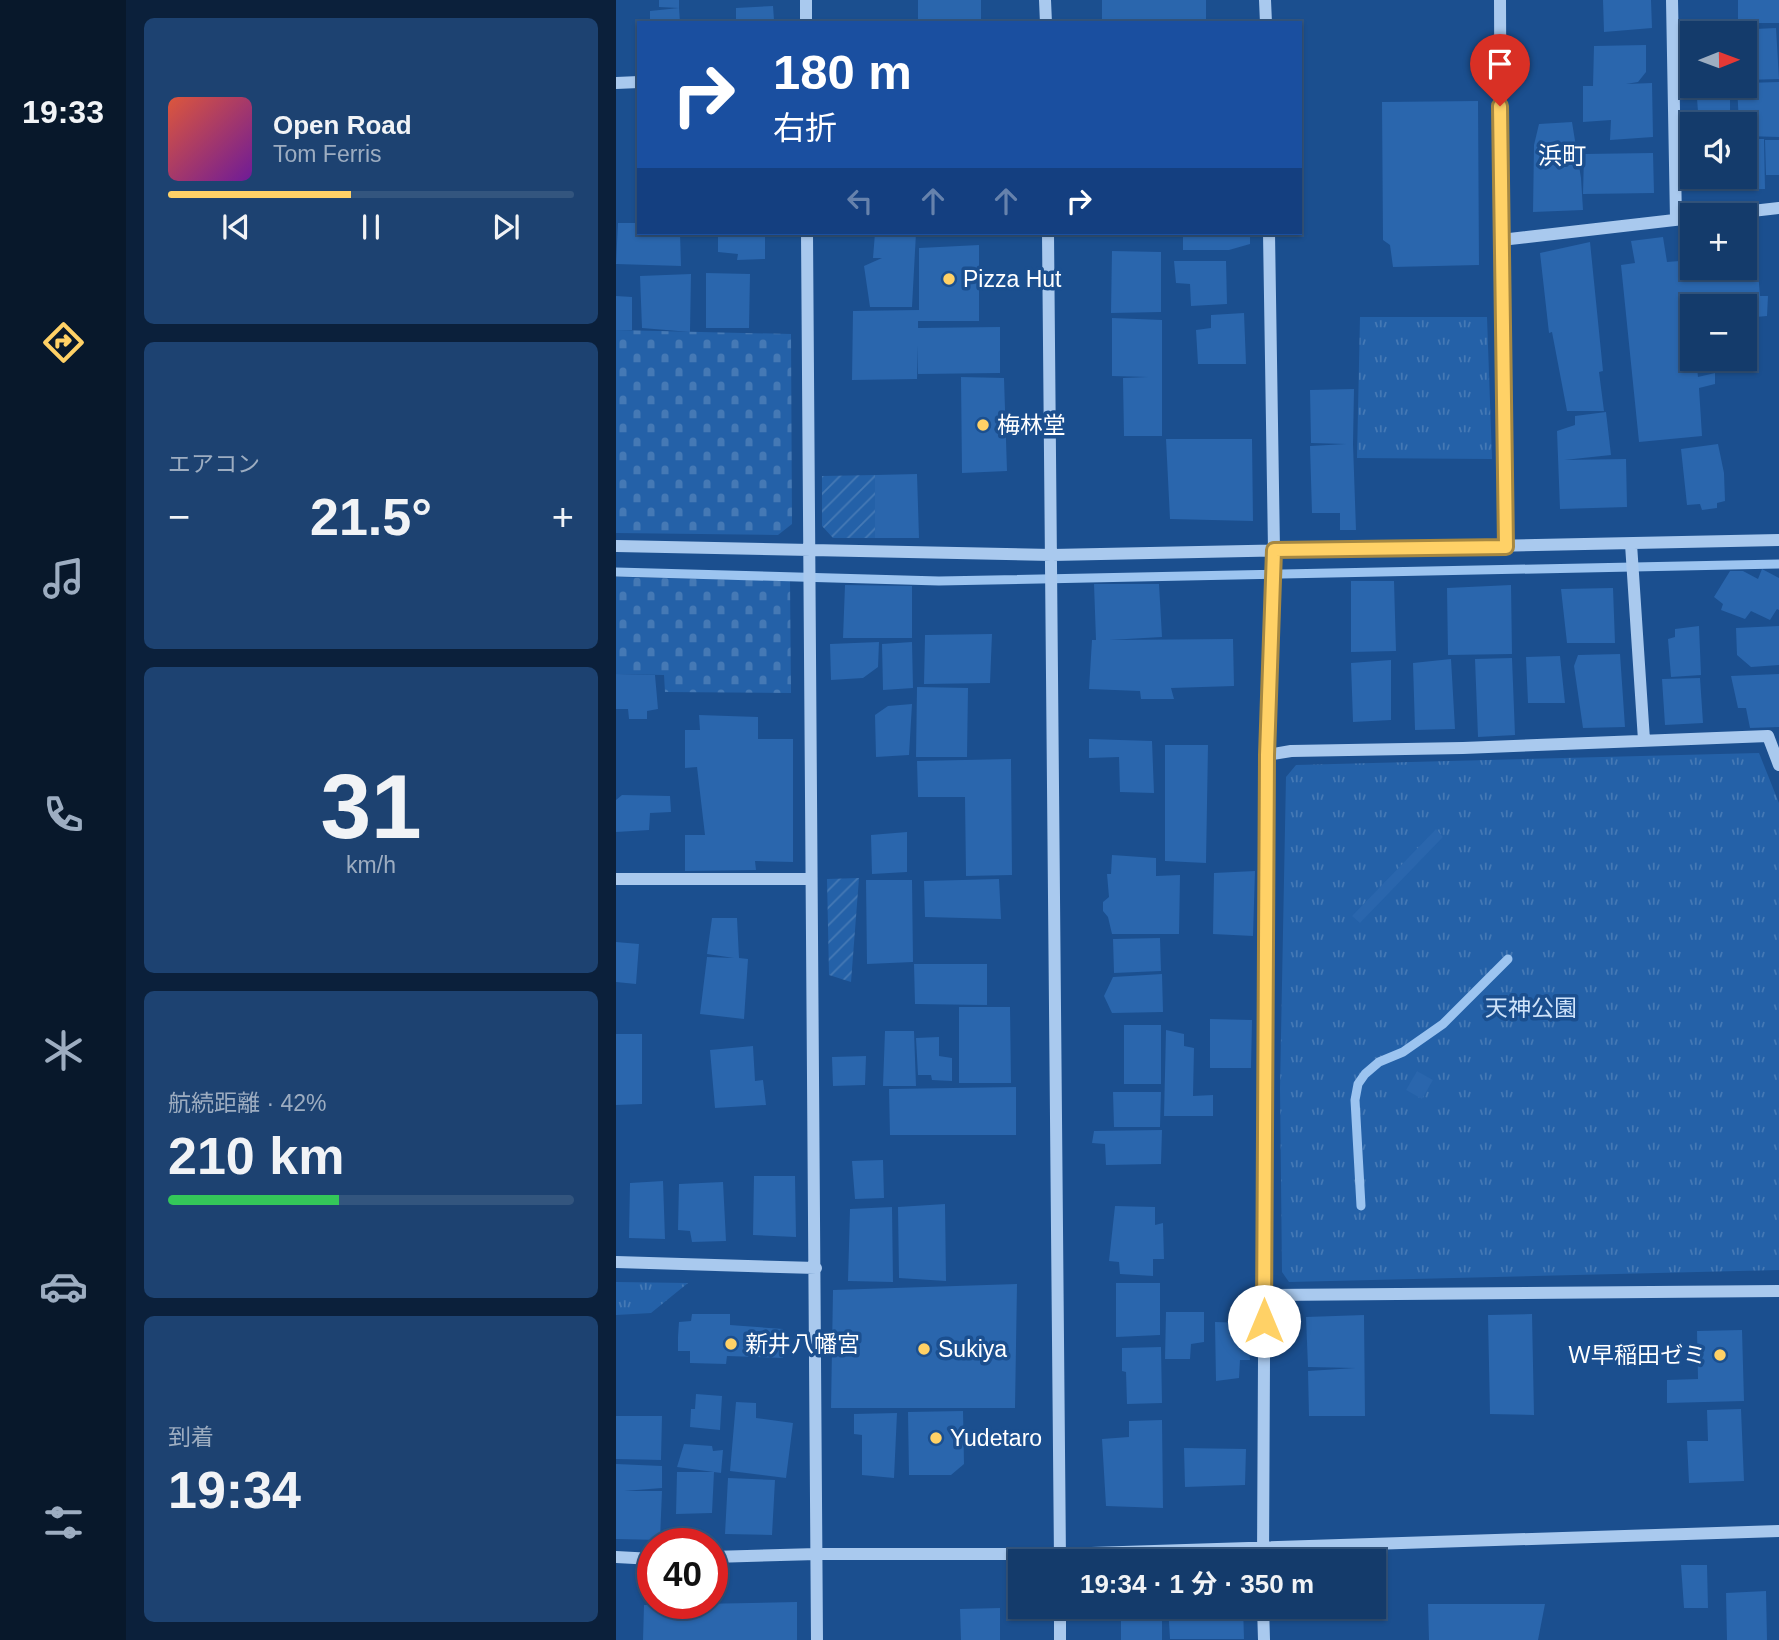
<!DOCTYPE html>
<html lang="ja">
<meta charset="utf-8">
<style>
:root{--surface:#143b6b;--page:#1d4271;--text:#f1f3f6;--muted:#9dadc1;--line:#33557e;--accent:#ffd166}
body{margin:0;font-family:Helvetica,"Noto Sans JP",sans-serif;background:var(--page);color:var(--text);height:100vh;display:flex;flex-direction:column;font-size:26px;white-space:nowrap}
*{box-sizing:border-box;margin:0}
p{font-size:23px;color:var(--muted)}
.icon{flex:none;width:38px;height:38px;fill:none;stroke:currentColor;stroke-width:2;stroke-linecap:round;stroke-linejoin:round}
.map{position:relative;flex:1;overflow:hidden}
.drawer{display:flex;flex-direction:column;gap:18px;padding:18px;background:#0b203b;width:490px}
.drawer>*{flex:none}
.guide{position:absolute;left:21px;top:21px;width:665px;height:214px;border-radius:0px;box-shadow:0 2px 5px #0004,0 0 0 2px var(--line);background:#1a4fa0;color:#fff;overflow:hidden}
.needle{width:46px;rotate:89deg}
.buttons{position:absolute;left:1064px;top:21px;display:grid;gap:14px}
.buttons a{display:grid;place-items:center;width:77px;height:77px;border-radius:0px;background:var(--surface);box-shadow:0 2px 5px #0004,0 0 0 2px var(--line);font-size:35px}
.speed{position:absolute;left:21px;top:1528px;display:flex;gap:14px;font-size:35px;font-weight:700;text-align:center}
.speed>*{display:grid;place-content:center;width:91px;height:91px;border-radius:50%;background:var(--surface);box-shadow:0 2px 5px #0004,0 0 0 2px var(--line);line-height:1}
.speed .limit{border:10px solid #d22;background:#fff;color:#111}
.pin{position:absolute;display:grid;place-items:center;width:60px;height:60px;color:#fff;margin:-72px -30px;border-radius:50% 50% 50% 0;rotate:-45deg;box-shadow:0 0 7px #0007}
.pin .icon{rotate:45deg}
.me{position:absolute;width:77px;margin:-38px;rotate:0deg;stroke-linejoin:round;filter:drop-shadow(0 0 5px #0008)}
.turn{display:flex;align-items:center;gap:24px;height:147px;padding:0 21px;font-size:32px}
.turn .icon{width:91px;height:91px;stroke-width:2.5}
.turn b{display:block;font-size:49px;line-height:60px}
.lanes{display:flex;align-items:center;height:66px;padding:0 21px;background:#0003;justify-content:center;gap:35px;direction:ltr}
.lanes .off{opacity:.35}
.big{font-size:52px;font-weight:700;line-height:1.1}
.drawer .tile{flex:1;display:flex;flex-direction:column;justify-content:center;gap:10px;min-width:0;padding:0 24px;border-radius:10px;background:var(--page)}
.drawer .dial{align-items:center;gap:0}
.dial b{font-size:91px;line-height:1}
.song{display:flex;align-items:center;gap:21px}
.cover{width:84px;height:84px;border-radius:10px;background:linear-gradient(135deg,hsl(10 70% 55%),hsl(280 70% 35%))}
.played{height:7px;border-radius:4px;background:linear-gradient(90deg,var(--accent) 45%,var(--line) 45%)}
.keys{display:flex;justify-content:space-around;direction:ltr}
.heat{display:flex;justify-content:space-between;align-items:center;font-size:38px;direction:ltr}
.charge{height:10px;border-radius:5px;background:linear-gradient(90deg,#34c759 42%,var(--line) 0)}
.trip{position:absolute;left:392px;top:1549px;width:378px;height:70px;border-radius:0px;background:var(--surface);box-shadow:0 2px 5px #0004,0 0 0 2px var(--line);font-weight:700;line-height:70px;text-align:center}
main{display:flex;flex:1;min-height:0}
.menu{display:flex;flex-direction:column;width:126px;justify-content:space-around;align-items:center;background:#08182b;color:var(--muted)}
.menu .icon{width:49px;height:49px}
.menu .on{color:var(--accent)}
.menu b{font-size:32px;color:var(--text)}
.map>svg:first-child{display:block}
.grass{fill:url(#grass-tufts)}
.cemetery{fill:url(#cemetery-stones)}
.garden{fill:url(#garden-furrows)}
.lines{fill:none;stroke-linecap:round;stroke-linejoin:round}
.stream{stroke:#9cc4f0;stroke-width:9}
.building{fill:#2a66ad}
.minor{stroke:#a9c9ee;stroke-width:12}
.route-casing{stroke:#a68842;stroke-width:18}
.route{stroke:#ffd166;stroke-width:12}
.poi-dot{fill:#ffd166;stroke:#1b4f8f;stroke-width:2.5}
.labels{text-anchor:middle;stroke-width:7;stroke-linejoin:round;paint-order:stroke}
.poi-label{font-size:23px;fill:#fff;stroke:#1b4f8f;text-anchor:start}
.park-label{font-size:23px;fill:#cfe3fa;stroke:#1b4f8f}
.neighbourhood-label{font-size:24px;fill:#fff;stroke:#1b4f8f}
</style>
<main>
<nav class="menu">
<b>19:33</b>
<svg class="icon on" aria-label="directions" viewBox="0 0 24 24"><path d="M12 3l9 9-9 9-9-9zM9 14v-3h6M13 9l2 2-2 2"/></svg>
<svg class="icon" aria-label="music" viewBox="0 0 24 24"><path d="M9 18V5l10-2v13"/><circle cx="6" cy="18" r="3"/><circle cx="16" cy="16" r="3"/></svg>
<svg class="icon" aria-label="phone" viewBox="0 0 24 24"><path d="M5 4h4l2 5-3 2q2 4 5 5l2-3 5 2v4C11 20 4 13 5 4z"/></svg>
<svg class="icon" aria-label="climate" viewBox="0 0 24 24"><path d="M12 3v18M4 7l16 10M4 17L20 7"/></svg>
<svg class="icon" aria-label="car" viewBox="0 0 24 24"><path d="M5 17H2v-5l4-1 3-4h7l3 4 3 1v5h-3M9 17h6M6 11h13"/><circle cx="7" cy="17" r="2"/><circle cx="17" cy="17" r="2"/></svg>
<svg class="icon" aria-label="filters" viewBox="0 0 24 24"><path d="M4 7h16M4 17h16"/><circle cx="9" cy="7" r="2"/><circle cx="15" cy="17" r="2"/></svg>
</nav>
<section class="drawer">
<div class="tile">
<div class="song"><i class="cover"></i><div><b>Open Road</b><p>Tom Ferris</p></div></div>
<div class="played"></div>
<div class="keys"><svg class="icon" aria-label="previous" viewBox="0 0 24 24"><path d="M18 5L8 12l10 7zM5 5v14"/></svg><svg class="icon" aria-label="pause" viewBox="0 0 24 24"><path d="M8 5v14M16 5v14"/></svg><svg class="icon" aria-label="next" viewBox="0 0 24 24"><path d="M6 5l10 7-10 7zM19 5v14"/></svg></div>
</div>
<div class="tile"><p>エアコン</p>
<div class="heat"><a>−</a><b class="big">21.5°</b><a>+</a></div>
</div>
<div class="tile dial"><b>31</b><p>km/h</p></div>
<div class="tile"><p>航続距離 · 42%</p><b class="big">210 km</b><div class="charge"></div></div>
<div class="tile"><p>到着</p><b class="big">19:34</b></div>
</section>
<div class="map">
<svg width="1163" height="1640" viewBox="0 0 1163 1640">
<defs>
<pattern id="grass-tufts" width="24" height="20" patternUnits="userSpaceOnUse" patternTransform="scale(1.75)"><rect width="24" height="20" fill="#2461a8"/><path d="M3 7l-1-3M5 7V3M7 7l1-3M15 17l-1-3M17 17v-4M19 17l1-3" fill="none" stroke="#4579b5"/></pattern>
<pattern id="cemetery-stones" width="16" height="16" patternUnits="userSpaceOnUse" patternTransform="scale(1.75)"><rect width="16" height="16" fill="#2461a8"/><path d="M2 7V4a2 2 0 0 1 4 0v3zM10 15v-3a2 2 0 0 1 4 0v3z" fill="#4579b5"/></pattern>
<pattern id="garden-furrows" width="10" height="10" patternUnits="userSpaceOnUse" patternTransform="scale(1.75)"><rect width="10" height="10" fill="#2461a8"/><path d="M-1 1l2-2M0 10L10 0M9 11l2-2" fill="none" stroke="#4579b5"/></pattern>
</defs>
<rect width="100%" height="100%" fill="#1b4f8f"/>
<path class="grass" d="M744 317H871L876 459 741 458Z
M1143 753 1163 803V1270L673 1282 666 1272 664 1088 670 777 680 765Z
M0 1282 72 1283 35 1313 0 1315Z"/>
<path class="cemetery" d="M0 330 175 334 176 524 162 535 0 533Z
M0 577 174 581 175 693 49 692 48 675 0 674Z"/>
<path class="garden" d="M259 475V538H217L206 526V476Z
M243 878 235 982 213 975 211 879Z"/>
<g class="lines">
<path class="stream" d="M0 572 323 581 1163 564
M745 1206 739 1100 742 1084 749 1074 763 1062 787 1052 827 1024 892 959"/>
</g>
<path class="building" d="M43 0H63V8L43 7Z
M302 0H365V23H302Z
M486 0H590V23H486Z
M987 0H1035L1036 28 988 32Z
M1122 0H1163V23H1122Z
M157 6 158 20 164 23H120V8Z
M63 8 64 23H34V11Z
M1160 28 1163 79 1129 80V33H1096V31Z
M1030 45V72L1022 82 1010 84 1036 83 1037 137 994 140 995 120 967 122V86H977L978 46Z
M1163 82V137L1129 136V124H1123L1121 86H1129V83Z
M1080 86H1114V124H1083Z
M862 101 863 265 777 267 774 245 767 240 766 102Z
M956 122 965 178 967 210 917 212 918 145 923 124Z
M1129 139H1148L1149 189 1112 190 1111 177H1129Z
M1149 140H1163V175H1150Z
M1037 153 1038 193 967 194 968 154Z
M2 223H23V233H64L65 266 0 264Z
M102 233H149V259L121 260 122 254 102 252Z
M259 233H300L296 307H254L248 266 266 258H257Z
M567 233H634V244L613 250H567Z
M1047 237 1051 262 1076 260V268H1129V256L1141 259 1144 296H1152L1151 316 1129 318V306H1076V359H1080L1082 377 1099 373V384L1083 388 1086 436 1023 442 1005 265 1019 263 1015 241Z
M974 242 987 371 983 372 988 411H951L936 332 933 333 924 253Z
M363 245V321H302V328L384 327V373L302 374V345L301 379 236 380 237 311 303 310V248Z
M496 251 545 252V312L495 313Z
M558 261H610L611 304 575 306 574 284 560 283Z
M90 273 134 274 133 328H90Z
M75 274 74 332 26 328 24 276Z
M0 296 16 297V330H0Z
M628 313 630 364H582L580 330 595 328V315Z
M496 318 546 320V436H508L507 378 532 377 496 376Z
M345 377 388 378 391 471 346 473Z
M738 389 737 444 740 530H724V513H696L694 446 730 444 695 443 694 390Z
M990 412 995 455 948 460 1010 459 1011 507 944 509 941 431 959 425V416Z
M550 439H636L637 521 554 519Z
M1102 444 1108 473 1109 501 1101 503V508L1086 510 1084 504 1071 505 1065 449Z
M301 474 303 538H259V475Z
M1146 569 1163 578V610L1161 609 1154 620 1135 611 1129 619 1105 610 1107 604 1098 597 1114 571H1127L1142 579Z
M735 581H778L780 651 735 652Z
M478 584H543L546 637 493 640 617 639 618 686 555 688 558 699H525L524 691 473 689 476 640H480Z
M229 585 296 586V638H227Z
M895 585 896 654 832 655 831 588Z
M997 588 999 643H951L945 589Z
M1083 626 1085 675 1055 677 1052 639 1059 637V629Z
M1163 626V665L1135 667 1121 655 1120 628Z
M376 634 374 683 308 684 309 635Z
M263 642 262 667 247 678 215 680 214 644Z
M296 642 297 688 267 690 266 644Z
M1004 654 1009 727 967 728 958 666 962 655Z
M944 656 949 703H912L910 657Z
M896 658 899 735 862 737 859 659Z
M835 659 839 729 799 730 797 663Z
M775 660V720L737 722 735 663Z
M0 674 39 675 42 709 31 711V719H13L12 709H0Z
M1163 674V727L1134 728 1130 708H1122L1115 676Z
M1084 678 1087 723 1049 725 1046 679Z
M301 687 352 688 351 757H300Z
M296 704 293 755 260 757 259 715 272 706Z
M83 715 142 717V739H177V862L139 861 140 870 69 871V835H89L81 767 69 768V730H84Z
M473 739 536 741 538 793 504 792 503 757 473 758Z
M549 745H592L590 863 549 861Z
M395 759 396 875 350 876 349 797H302L301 761Z
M6 795 54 796 55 812 34 813 33 830 0 832V800Z
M820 829 827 837 744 923 736 916Z
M291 832V872L256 874 255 835Z
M496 855 540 858V876L564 875 563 934H496L492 917 487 911V902L493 897 491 874H495Z
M639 871 637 936 597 934 598 873Z
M383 879 385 919 309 917 308 881Z
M250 880H296L297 962 251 964Z
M96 918H121L123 958 132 959 128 1019 84 1014 91 957 118 958 91 954Z
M544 938 545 971 498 973 497 939Z
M0 942 23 944 20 984 0 982Z
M298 964H371V1005L299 1004Z
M546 974 547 1012 496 1013 488 996 497 977Z
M343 1007H394L395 1083H343Z
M594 1019 636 1020 635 1068H594Z
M508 1025H545V1084H508Z
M550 1030 568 1034V1046L578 1048 577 1096 597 1095V1116H548Z
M269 1031H298L300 1086H267Z
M0 1034H26V1104L0 1105Z
M323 1037V1056L336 1058V1081L316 1080 315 1075H302L300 1038Z
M137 1046 139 1081 147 1080 150 1105 99 1108 94 1050Z
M250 1056 249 1085 217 1086 216 1057Z
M801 1071 817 1080 806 1099 790 1090Z
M400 1087V1135H274L273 1089Z
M497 1092H545L544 1127H498Z
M546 1130 545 1164 490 1165 489 1144 476 1143 478 1131Z
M267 1160 268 1198 239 1199 236 1161Z
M138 1176H179L180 1237 137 1235Z
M47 1181 49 1239 13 1238 14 1183Z
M107 1182 110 1241 76 1242 74 1231 62 1230 63 1184Z
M329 1204 330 1281 283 1278 282 1207Z
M499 1206 539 1207V1225L547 1223 548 1259H537V1276L504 1274 503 1262 493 1261Z
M276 1207 277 1282 232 1281 234 1209Z
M500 1283H544V1335L500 1337Z
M401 1284 399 1408H215L217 1290Z
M550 1312H588V1342L575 1344 574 1359H549Z
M76 1314H114V1325L167 1329V1358L111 1356 110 1364 74 1363V1351H62V1337L63 1322 75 1321Z
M916 1314 918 1415 874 1414 872 1315Z
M748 1315 749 1416H693L692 1371 739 1368 692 1367 690 1317Z
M599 1322 631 1323 634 1360H624L623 1378 600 1381Z
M1126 1330 1128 1401 1051 1403V1380L1082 1379 1081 1331Z
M545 1347 546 1403 511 1404 510 1372 506 1371V1348Z
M80 1394 106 1396 104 1430 74 1427 75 1409H79Z
M120 1402 140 1403V1418L177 1423 170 1478 114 1471Z
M1125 1409 1128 1481 1073 1483 1071 1441H1092L1091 1410Z
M347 1411 348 1464 335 1475H293L292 1412Z
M281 1413 278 1478 246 1475V1435L238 1434V1414Z
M0 1416H46L45 1460 0 1459Z
M546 1420 547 1508 490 1506 486 1439 513 1437V1421Z
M68 1444 96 1446 97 1451 107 1450 105 1473 98 1472 96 1513 60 1514 61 1472H98L61 1467Z
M568 1448 630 1449 629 1485 569 1487Z
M0 1464 46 1466V1488L8 1491H46L44 1540 0 1539Z
M112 1478 159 1480 156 1535 109 1534Z
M1065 1565H1091L1092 1608H1068Z
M1150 1591 1151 1640H1111L1110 1593Z
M181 1602V1640H27L28 1605Z
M812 1604H929L922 1640H813Z
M552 1606H627L628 1639H554Z
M384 1608V1640H345L344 1609Z
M505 1619 546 1620V1640H505Z"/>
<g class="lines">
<path class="minor" d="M190 0V23
M429 0 430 23
M649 0 650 23
M884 0 885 240
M1056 0 1060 220
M0 83 23 82
M1101 215 1163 208
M191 233 201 1640
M432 233 444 1561
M1015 544 1028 740
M0 546 436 555 1163 540
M890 547 885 240 1076 218
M651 755 675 751 847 748 1152 736 1163 765
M0 879H195
M0 1262 200 1268
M648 1295 1163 1291
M0 1557 37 1559
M96 1557 201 1554H444L1163 1531
M647 1561 651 755 658 550 653 233
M444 1606V1640
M647 1606 648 1640"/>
</g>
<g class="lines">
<defs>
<path id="route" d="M648 1321 651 755 658 550 890 547 884 106"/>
</defs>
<use href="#route" class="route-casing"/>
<use href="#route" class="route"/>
</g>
<g class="poi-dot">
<circle cx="333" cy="279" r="7"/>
<circle cx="367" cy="425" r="7"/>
<circle cx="115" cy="1344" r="7"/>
<circle cx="308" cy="1349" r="7"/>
<circle cx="1104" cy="1355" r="7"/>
<circle cx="320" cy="1438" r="7"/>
</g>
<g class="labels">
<g class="poi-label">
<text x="347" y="287">Pizza Hut</text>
<text x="381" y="433">梅林堂</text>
<text x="129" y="1352">新井八幡宮</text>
<text x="322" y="1357">Sukiya</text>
<text x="1090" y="1363" text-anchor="end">Ｗ早稲田ゼミ</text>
<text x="334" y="1446">Yudetaro</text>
</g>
<g class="park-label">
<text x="915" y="1016">天神公園</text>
</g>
<g class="neighbourhood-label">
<text x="946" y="164">浜町</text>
</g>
</g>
</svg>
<div class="buttons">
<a><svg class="needle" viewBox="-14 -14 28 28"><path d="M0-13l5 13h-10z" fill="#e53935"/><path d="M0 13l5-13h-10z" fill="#9dadc1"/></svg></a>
<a><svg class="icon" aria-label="sound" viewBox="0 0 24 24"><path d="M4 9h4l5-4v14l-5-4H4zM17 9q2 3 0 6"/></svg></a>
<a>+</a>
<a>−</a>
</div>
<div class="speed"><div class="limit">40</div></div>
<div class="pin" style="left:884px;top:106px;background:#d93025"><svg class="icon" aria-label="arrive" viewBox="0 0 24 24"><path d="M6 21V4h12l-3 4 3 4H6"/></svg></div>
<svg class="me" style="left:648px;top:1321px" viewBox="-20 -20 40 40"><circle r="19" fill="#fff"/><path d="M0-13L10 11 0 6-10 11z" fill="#ffd166"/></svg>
<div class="trip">19:34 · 1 分 · 350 m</div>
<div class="guide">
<div class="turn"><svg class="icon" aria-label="right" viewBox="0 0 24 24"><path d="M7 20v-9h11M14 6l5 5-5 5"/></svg><div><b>180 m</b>右折</div></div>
<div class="lanes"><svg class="icon off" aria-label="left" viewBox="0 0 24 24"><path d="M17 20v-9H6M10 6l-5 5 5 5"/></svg><svg class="icon off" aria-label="ahead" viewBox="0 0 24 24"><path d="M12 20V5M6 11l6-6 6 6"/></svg><svg class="icon off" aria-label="ahead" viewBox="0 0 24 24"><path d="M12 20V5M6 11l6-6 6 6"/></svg><svg class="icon" aria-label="right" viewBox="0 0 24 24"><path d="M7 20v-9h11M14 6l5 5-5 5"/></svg></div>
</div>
</div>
</main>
